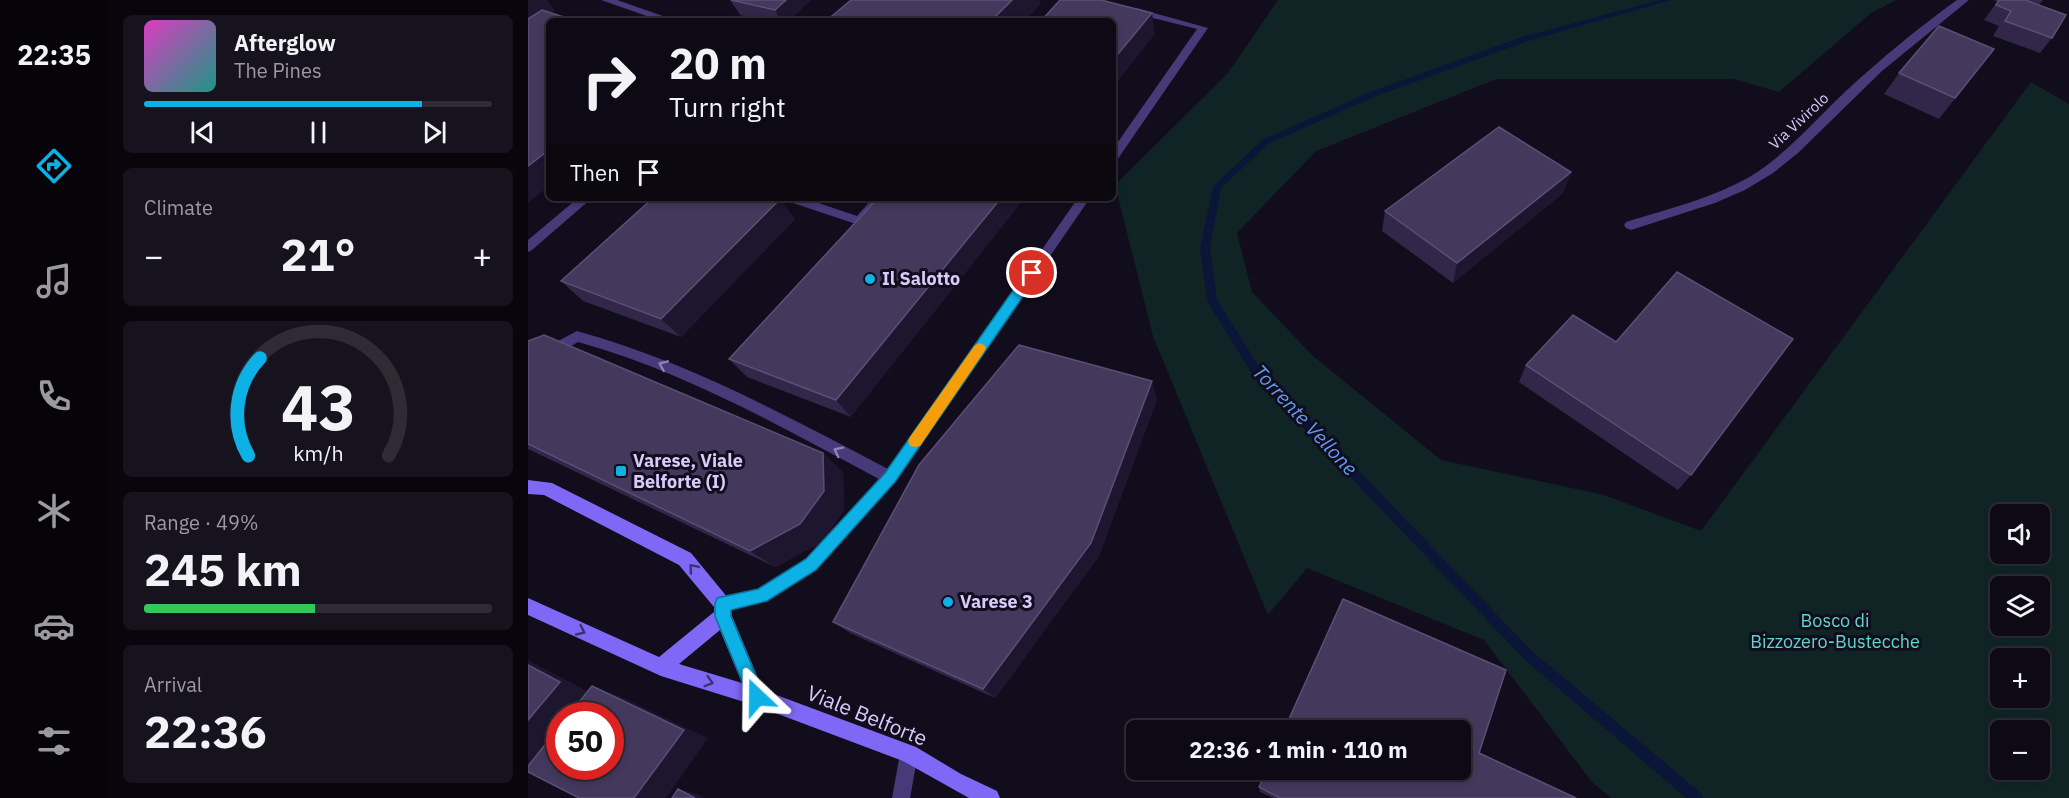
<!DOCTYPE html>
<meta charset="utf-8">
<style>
:root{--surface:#0e0a15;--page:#17131e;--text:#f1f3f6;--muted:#9b9aa0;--line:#2e2b34;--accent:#0db1e6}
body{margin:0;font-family:"IBM Plex Sans",sans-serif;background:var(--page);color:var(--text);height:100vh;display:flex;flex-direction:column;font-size:22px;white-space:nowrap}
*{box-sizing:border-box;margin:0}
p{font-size:20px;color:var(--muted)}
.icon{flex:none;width:33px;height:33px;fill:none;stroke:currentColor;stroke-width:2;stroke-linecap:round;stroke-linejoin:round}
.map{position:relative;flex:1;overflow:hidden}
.drawer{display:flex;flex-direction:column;gap:15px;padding:15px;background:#08060c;width:420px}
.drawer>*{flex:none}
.hud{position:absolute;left:18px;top:18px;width:570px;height:183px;border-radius:9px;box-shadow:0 3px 9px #0003,0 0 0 2px var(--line);background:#0e0a15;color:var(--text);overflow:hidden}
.fabs{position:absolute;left:1462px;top:504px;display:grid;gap:12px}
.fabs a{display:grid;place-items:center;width:60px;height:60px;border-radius:9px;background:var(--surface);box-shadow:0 3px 9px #0003,0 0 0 2px var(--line);font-size:30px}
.speed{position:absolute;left:18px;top:702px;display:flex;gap:12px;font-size:30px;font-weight:700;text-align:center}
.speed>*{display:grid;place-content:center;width:78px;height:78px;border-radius:50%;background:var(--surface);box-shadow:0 3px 9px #0003,0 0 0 2px var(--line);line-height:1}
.speed .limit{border:9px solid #d22;background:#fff;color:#111}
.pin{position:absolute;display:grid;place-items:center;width:51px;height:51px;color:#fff;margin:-26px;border:3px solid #fff;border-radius:50%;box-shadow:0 2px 6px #0007}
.me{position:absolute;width:66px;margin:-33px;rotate:337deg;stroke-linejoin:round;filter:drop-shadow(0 0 4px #0008)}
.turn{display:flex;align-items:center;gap:21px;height:126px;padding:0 24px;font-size:27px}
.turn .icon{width:78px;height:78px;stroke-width:2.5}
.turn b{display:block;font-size:42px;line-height:51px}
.then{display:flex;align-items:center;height:57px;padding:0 24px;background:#0003;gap:12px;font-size:22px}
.big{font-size:45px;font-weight:700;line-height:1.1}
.drawer .card{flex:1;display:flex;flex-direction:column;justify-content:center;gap:9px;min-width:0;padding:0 21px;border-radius:9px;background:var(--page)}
.drawer .dial{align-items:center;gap:0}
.dial svg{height:156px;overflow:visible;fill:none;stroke:var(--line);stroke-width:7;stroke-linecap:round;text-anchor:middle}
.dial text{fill:var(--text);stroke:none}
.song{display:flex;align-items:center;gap:18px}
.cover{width:72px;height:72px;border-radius:9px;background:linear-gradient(135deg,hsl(310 70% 55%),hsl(170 70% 35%))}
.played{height:6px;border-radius:3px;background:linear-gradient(90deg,var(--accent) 80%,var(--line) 80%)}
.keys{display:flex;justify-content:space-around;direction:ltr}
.heat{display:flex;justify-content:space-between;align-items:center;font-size:33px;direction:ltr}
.charge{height:9px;border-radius:4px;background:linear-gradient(90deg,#34c759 49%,var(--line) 0)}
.trip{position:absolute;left:598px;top:720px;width:345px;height:60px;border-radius:9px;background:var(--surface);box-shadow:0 3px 9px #0003,0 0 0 2px var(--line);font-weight:700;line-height:60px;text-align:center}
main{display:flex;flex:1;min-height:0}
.dock{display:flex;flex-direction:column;width:108px;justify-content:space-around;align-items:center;background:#060408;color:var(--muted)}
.dock .icon{width:42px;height:42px}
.dock .current{color:var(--accent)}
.dock b{font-size:27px;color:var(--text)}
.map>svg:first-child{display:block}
.green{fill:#102426;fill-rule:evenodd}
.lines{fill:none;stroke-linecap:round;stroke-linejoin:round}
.stream{fill:#0b1537;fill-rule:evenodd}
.lane{fill:#463a79;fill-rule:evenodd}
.street{fill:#463a79;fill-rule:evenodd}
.secondary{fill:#8068f6;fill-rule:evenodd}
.wall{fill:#322649}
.shaded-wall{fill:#1e152f}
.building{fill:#44385d;stroke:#5b4f76;stroke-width:1.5}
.oneway{stroke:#8f82ba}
.oneway2{stroke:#3e3173}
.route{fill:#0db1e6;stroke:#087396;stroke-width:1.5}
.slow{fill:#f59e0b}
.poi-dot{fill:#0db1e6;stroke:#120d1c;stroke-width:2}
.labels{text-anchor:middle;stroke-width:6;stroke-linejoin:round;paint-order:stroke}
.far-street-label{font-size:15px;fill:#d8cbfc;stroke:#120d1c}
.poi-label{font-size:18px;font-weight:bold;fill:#d8cbfc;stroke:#120d1c;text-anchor:start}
.park-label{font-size:18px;fill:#5cd7ca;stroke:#120d1c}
.water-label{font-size:20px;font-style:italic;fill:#5f9af6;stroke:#120d1c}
.near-street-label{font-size:21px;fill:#d8cbfc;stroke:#120d1c}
</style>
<main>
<nav class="dock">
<b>22:35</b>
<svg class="icon current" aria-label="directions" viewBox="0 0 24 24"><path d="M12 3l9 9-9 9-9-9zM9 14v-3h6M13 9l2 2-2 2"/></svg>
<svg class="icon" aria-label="music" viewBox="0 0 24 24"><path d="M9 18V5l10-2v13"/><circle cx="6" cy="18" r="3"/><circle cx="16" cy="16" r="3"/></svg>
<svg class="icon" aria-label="phone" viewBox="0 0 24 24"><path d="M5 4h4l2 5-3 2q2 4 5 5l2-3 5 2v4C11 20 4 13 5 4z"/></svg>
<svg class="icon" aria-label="climate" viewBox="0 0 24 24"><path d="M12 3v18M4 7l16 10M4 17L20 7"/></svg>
<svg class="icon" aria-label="car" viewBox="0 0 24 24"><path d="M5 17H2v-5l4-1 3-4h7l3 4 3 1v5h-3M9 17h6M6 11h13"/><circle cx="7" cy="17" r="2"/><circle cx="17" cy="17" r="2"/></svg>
<svg class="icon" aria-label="filters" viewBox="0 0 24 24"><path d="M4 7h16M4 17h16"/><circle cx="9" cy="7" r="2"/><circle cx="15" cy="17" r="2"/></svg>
</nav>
<section class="drawer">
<div class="card">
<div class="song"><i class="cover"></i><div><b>Afterglow</b><p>The Pines</p></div></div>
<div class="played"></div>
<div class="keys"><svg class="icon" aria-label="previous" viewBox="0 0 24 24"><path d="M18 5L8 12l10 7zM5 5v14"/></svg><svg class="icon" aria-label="pause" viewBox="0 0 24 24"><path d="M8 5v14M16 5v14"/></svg><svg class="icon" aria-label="next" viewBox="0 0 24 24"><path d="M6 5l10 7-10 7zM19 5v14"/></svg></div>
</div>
<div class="card"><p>Climate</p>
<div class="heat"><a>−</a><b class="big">21°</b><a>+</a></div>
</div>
<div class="card dial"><svg viewBox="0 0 100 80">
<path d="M14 69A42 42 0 1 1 86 69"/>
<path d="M14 69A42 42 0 0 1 20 19" stroke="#0db1e6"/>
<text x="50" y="56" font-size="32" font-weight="700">43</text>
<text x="50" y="72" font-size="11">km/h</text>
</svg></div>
<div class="card"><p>Range · 49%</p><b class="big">245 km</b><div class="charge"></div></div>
<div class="card"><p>Arrival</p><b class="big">22:36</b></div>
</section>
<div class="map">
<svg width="1541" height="798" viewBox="0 0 1541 798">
<rect width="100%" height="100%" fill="#120d1c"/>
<path class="green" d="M750 0H1368L1343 13 1251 92 1206 79H968L788 151 709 233 724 292 785 356 913 460 1076 495 1173 531 1503 82 1541 104V798H1083L1064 782 956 640 779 568 740 615 625 336 587 185 700 73ZM1473 514H1512V554H1473ZM1473 586H1512V626H1473ZM1473 658H1512V698H1473ZM1473 730H1512V770H1473Z"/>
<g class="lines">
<path class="stream" d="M1131 0H1143L1000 41 848 96 740 144 693 188 682 248 689 300 732 368 1004 651 1173 793 1175 798H1158L996 659 724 374 679 301 672 248 685 187 734 140 842 92 994 37Z"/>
<path class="lane" d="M608 8 680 28 589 160 585 161V149L669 29 605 13V9Z
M43 16 54 19 56 21H34Z
M50 198H64L4 250 0 252V240Z
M257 198H276L329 216 345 198H358L335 224 331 225 259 201Z
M550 198H562L367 482 288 569 238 601 194 612 189 609 186 604 189 599 194 596 230 589 278 559 351 479C253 427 158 372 50 342L0 371V357L49 331C161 362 257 415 360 469Z
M381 745 387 748 390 754 382 798H364L372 754 375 748Z"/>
<path class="street" d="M73 0H89L149 21H133Z
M1429 0H1441L1354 71 1270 153 1245 173 1217 190 1187 203 1103 230 1098 228 1096 225 1098 222C1140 209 1185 198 1223 176 1260 153 1288 119 1319 90 1354 58 1390 28 1429 0Z"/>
<path class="secondary" d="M0 480 24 483 163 553 200 598 204 616 235 690 388 747 433 774 469 791 472 798H441L375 761 229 706 133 676 0 615V598L131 657 186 612V607L151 565 16 495 0 494ZM192 630 214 683 151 664Z"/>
</g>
<path class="wall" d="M202 0H283L260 21H236L212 15Z
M1466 0H1515L1511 5 1524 38 1512 53 1465 36 1471 26 1456 20 1469 2Z
M1466 49 1411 119 1356 94 1371 73Z
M1043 172 1035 193 925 283 854 231 857 211Z
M350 198 323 417 219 377 201 359Z
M267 219 153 337 55 301 33 281Z
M0 341 295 453 315 473 316 510 294 542 247 567 0 449Z
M998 365 1163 475 1150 490 991 382Z
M629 399 571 556 467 698 322 633 305 622Z
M951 753 1048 798H745L732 792 731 787Z"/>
<path class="shaded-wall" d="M0 0H19L27 10 0 29Z
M258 0H283L260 21H253L247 10Z
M484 0H512L513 4 497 21H463Z
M624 13 627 34 585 87V60Z
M21 150V186L0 203V166Z
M1043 172 1035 193 925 283 929 263Z
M473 198H497L323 417 308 400Z
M252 199 267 219 153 337 133 319Z
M624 381 629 399 571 556 467 698 455 689Z
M295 453 315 473 316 510 294 542 247 567 222 551Z
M0 660 61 692 41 716H32V727L0 764Z
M64 686 91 696 180 738 138 798H106Z
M150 789 169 794 177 798H167Z"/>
<path class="building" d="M203 0H258L247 10Z
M323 0H484L463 21H298Z
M532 0H573L624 13 585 60V21H513Z
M1471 0H1497L1538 15 1524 38 1477 21 1483 11 1468 5Z
M14 10 48 21H21V150L0 166V19Z
M1411 26 1466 49 1427 98 1371 73Z
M971 127 1043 172 929 263 857 211Z
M125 198H249L252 199 133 319 33 281Z
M350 198H473L308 400 201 359Z
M1149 272 1265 339 1163 475 998 365 1045 315 1088 342Z
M16 335 295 453 296 491 272 524 222 551 0 444V341Z
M491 345 624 381 563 543 455 689 305 622 391 465Z
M815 599 978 670 951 753 1048 798H752L731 787 739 770H933V730H756Z
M0 665 32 682 0 720Z
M64 686 156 730 106 798H51L0 772V766L32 726V766H82V716H40Z
M150 789 167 798H144Z"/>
<defs><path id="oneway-chevron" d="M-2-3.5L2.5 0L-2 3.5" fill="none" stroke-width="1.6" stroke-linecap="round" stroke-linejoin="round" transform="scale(1.5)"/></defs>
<g class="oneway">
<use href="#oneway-chevron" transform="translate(135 365) rotate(-157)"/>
<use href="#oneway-chevron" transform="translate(310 451) rotate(-153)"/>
</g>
<g class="oneway2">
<use href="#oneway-chevron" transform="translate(165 568) rotate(-130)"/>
<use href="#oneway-chevron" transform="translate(53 631) rotate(25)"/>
<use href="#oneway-chevron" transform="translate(181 682) rotate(17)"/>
</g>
<path class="route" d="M504 268 509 269 511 273 509 276 367 482 288 570 239 601 203 610V616L237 697 235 703 229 705 223 703 187 616V604L189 598 230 589 278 559 357 473 500 269Z"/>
<path class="slow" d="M452 343 456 345 458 348 456 352 392 446 387 447 382 446 380 441 382 437 447 345Z"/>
<g class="poi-dot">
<circle cx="342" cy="279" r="6"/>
<rect x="87" y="465" width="12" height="12" rx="3"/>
<circle cx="420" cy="602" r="6"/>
</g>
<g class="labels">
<g class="far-street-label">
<text transform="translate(1271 121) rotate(-43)" y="5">Via Vivirolo</text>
</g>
<g class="poi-label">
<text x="354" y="285">Il Salotto</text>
<text x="105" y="467">Varese, Viale<tspan x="105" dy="21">Belforte (I)</tspan></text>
<text x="432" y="608">Varese 3</text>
</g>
<g class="park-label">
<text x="1307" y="627">Bosco di<tspan x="1307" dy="21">Bizzozero-Bustecche</tspan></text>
</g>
<g class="water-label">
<text transform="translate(777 420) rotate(47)" y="7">Torrente Vellone</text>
</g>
<g class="near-street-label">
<text transform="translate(339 716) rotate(22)" y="7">Viale Belforte</text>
</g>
</g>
</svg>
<div class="fabs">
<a><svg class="icon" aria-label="sound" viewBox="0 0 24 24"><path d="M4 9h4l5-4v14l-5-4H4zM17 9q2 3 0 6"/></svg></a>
<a><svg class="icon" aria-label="layers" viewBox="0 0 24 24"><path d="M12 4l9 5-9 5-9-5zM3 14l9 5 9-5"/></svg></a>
<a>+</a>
<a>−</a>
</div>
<div class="speed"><div class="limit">50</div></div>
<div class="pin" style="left:504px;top:273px;background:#d93025"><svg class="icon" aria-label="arrive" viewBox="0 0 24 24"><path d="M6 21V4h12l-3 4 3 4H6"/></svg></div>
<svg class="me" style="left:229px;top:697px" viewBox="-20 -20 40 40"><path d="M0-17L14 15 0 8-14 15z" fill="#0db1e6" stroke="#fff" stroke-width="4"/></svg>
<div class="trip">22:36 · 1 min · 110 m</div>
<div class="hud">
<div class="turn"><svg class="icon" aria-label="right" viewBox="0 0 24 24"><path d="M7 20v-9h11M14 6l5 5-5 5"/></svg><div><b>20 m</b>Turn right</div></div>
<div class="then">Then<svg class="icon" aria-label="arrive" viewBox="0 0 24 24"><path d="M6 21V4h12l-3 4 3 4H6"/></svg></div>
</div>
</div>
</main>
